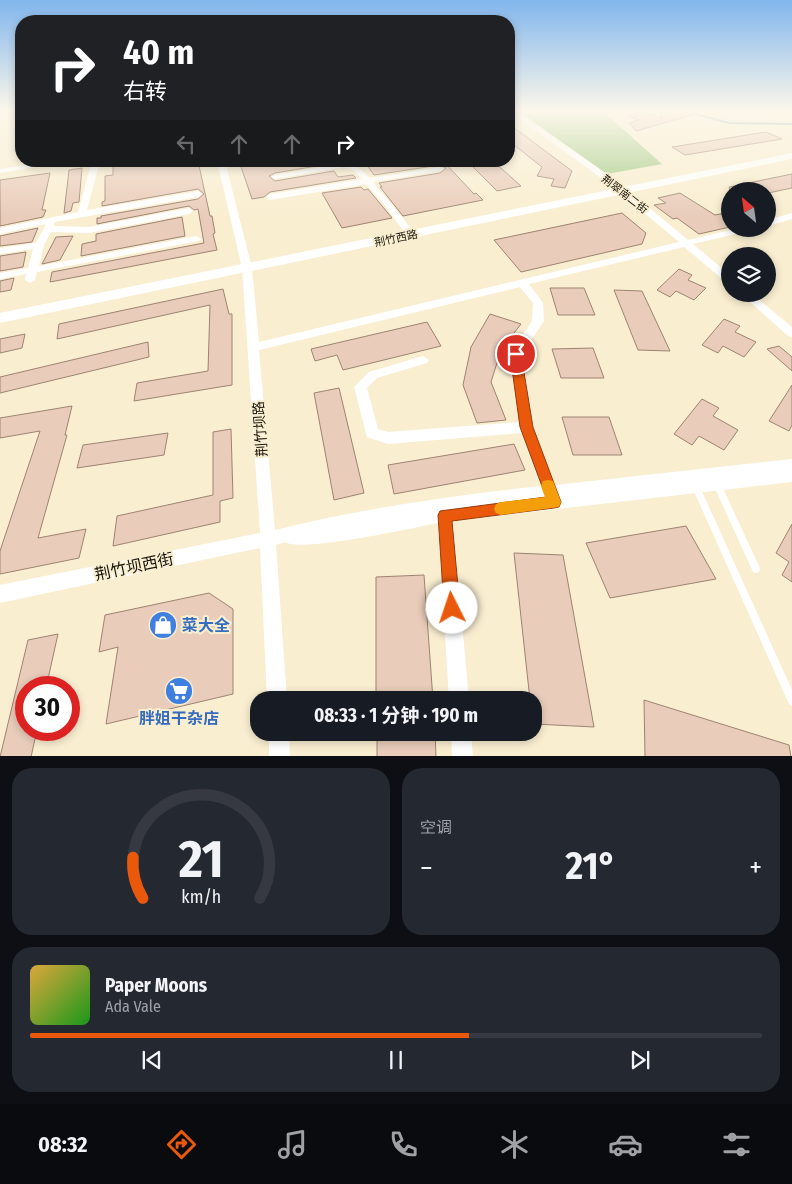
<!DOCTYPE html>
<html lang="zh">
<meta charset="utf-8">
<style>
:root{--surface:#171b24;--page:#242831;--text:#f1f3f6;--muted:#9ea1a6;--line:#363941;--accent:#ea580c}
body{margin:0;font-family:"Fira Sans Condensed","Noto Sans SC",sans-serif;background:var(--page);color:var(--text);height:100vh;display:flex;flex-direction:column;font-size:19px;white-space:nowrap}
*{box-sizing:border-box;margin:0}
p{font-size:16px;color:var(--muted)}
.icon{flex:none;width:28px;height:28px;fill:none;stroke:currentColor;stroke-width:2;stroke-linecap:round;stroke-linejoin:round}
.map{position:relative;height:756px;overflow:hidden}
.drawer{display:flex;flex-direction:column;gap:12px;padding:12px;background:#0d0f14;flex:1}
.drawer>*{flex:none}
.hud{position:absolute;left:15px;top:15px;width:500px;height:152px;border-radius:20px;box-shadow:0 2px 8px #0003;background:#202124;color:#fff;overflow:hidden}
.needle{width:32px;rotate:331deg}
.tools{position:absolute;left:721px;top:182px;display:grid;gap:10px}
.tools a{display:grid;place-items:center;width:55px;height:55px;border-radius:50%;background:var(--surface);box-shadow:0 2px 8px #0003;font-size:25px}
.speed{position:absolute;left:15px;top:676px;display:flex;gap:10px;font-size:25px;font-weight:700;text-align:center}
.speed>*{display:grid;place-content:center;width:65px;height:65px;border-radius:50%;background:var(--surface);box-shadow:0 2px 8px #0003;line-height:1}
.speed .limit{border:8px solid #d22;background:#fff;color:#111}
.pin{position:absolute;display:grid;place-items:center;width:42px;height:42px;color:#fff;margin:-21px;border:2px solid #fff;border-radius:50%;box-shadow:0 1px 5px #0007}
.me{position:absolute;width:55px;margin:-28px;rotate:356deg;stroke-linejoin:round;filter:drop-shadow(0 0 4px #0008)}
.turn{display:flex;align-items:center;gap:18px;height:105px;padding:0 25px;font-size:22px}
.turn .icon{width:65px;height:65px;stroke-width:2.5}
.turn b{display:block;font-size:35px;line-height:42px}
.lanes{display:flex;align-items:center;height:48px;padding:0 25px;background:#0003;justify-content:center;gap:25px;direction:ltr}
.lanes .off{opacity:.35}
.big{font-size:38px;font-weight:700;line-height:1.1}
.drawer .card{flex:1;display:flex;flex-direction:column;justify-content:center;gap:8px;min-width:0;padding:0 18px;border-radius:20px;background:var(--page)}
.drawer .dial{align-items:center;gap:0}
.dial svg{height:130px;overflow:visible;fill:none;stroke:var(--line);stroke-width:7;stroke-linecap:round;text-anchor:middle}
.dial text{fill:var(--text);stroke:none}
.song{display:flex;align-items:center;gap:15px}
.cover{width:60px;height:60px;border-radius:8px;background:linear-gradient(135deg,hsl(40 70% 55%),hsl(120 70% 35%))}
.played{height:5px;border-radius:2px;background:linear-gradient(90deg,var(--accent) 60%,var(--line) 60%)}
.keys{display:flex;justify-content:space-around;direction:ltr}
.heat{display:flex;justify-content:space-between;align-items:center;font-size:28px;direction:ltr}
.drawer .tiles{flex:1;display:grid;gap:12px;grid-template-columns:1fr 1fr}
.card:last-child{grid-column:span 2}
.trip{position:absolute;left:250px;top:691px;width:292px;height:50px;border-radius:20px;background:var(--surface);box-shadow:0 2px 8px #0003;font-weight:700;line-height:50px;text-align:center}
.tab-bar{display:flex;height:80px;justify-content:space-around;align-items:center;background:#090b0e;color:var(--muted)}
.tab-bar .icon{width:35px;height:35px}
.tab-bar .current{color:var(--accent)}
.tab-bar b{font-size:22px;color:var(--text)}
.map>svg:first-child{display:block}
.forest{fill:#a3cb87}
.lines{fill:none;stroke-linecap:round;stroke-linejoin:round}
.stream{stroke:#6787ae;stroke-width:2}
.building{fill:#e9ccba;stroke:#9e8372}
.service{fill:#fff;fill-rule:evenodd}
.minor{fill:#fff;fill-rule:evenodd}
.secondary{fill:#fff;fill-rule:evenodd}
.route{fill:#ea580c;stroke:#983908}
.slow{fill:#f59e0b}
.labels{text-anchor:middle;stroke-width:4;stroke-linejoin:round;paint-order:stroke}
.far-street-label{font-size:11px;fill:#19150b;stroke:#f9eed0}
.street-label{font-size:14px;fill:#19150b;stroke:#f9eed0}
.near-street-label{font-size:16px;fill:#19150b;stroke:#f9eed0}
.near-shop-label{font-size:16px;font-weight:bold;fill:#366cbe;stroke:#f9eed0;text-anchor:start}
</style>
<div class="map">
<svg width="792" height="757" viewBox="0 0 792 757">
<rect width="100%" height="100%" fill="#f9eed0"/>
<path class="forest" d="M518 111H614L606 114 662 164 607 174Z"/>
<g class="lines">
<path class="stream" d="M692 113 729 123 792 124"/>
</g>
<path class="building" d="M644 111 662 119 660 111H694L695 114 636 131 629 123 639 120 628 116Z
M509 124 572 171 565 188 551 186 554 179 537 176 542 167 509 141Z
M766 132 782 139 685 155 672 147Z
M126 161H198L210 216H212L215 233 213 234 217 250 50 282 52 272 204 243 198 209 194 210 189 206 97 224V218H101V216L198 199 204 194 198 189 102 206V202L105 201V176L113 175V163Z
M239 161H300V164L328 161 329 164 275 173 269 176 275 181 334 171 338 177 353 175 356 178 270 192 264 197 252 199Z
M364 161H401V165L425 161H443L474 194 476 193 483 200 403 216 380 187H382L379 183 440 173 446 168 440 165 374 175Z
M467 161H493L521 186 497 191Z
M82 168 79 202 73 203 71 211 64 213 69 170Z
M50 173 42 210H46L43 217 0 226V180Z
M792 174V188L768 193V191H730L729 187Z
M361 187 364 190 368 189 392 218 342 228 322 193Z
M680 193 715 215 730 212V227L699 234 677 218 673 219 654 205 666 203 658 198Z
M622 213 646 233 642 244 521 272 494 240Z
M182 217 185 236 81 256 82 244 96 241V234Z
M38 228 32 242 0 246V236Z
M73 236 60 260 42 264 56 237Z
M26 252 23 267 0 271V256Z
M679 269 692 275 688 280 706 288 694 300 676 291 670 297 657 290Z
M14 278 11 290 0 292V281Z
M550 288H584L595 315H558Z
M223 289 229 314H232V385L134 401 137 383 208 371 210 305 57 339 59 324Z
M614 290 642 291 670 351 638 350Z
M490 314 521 324 501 350 491 382 506 420 477 423 463 385 471 347Z
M724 319 740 326 735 332 756 342 744 357 723 346 718 353 702 345Z
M427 322 441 346 343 370 337 355 315 361 311 349Z
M25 334 22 348 0 353V339Z
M148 342 149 357 0 393V377Z
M779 346 792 357V371L767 349Z
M593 348 604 378H561L552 349Z
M792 385V425L789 431 769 421Z
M339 388 364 493 334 500 314 393Z
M702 399 719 408 713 416 738 430 724 450 699 436 692 445 674 434Z
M72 406 65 435H67L38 538 86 529 79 558 0 574V551L40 431 0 438V418Z
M562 417H609L622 455H573Z
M231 429 233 498 220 501V522L113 546 117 516 213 495V432Z
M168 433 164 455 77 468 83 445Z
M514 444 525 470 394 494 388 465Z
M792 524V582L782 575 789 562 776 553Z
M686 526 716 579 610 598 586 543Z
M514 553 563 555 594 727 534 724V700H530Z
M424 575 433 700H376V577Z
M209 593 233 609V694L106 724 118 647 99 652 105 615Z
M58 634 46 688H26V730H37L31 757H0L28 640Z
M644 700 789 745 791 757H645Z
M377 732H435L436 757H377Z"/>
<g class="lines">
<path class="service" d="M717 481 720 482 759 566 760 569 759 572 756 573 753 572 713 484 714 482Z
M696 484 699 485 700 487 792 690V706L789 704 692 487 693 485Z"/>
<path class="minor" d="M509 111H517L618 182 688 240 735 229H750L748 231 693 244 730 275V283L726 282 684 247 529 284 543 303 544 321 522 354 534 427 555 485 792 459V482L453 521 469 700H449L438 523C413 528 300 553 285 542L276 545 287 700H267L260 548 0 603V585L260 533 242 268 217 161H225L252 268 259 342 679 242 612 186ZM520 287 533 303 532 321 510 354 520 422 388 432 378 429 367 388 377 378 427 363 429 360 423 356 369 372 354 387 367 437 388 444 522 433 541 486C451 496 363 508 275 530L259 350Z
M51 161H72L0 173V169Z
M92 161H100L87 210 198 191 202 194 198 197 55 222 54 226 89 227 189 208 193 211 189 214 89 233 51 232 44 245 39 266 196 236 201 239 199 241 37 272 35 280 30 283 25 280 26 274 0 279V273L28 268 33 249 0 254V248L36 243 46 224 0 234V228L78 212Z
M337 161C351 161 360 168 370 178L440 167 444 169 440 171 373 182 410 227 405 230 402 229 383 203 366 184 270 200 266 197 270 194 362 179 353 170 344 167 275 179 271 177 275 175 339 164Z
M792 213V219L768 226V220Z
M741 294H752L792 327V337L788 336Z
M269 732H289L290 757H269Z
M451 732H471L473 757H452Z"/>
<path class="secondary" d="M792 153V159L0 323V313Z"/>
</g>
<linearGradient id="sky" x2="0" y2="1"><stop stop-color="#81b6ed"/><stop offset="0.51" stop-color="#fcf7ea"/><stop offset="1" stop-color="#fcf7ea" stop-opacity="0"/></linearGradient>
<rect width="792" height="217" fill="url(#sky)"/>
<path class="route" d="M516 350 521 354 533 427 561 502 559 507 554 508 452 521 460 608 457 613 452 616 446 613 444 608 438 515 440 511 546 497 520 427 510 354Z"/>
<path class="slow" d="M548 480 553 481 561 502 559 507 501 515 496 513 494 509 496 504 501 502 545 497 541 486 543 481Z"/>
<defs>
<symbol id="shop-disc" viewBox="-11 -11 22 22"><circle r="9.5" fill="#3f7fe0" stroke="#f9eed0"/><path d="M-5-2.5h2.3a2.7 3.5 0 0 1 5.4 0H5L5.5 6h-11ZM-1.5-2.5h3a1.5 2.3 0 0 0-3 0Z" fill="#fff"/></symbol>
<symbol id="supermarket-disc" viewBox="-11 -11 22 22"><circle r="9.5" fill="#3f7fe0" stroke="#f9eed0"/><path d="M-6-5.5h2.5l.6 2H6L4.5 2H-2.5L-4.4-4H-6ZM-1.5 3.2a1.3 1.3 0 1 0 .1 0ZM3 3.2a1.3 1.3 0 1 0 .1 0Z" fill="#fff"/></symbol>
</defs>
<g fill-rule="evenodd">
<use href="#shop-disc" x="147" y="609" width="32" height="32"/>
<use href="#supermarket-disc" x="163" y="675" width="32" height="32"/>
</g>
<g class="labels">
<g class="far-street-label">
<text transform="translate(625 194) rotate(38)" y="4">荆翠南二街</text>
<text transform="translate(396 238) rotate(-12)" y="4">荆竹西路</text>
</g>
<g class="street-label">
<text transform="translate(260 429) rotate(-94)" y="5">荆竹坝路</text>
</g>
<g class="near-street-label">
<text transform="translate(134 566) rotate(-12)" y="6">荆竹坝西街</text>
</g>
<g class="near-shop-label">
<text x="182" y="631">菜大全</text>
<text x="179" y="724" text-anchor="middle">胖姐干杂店</text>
</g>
</g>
</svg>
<div class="tools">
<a><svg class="needle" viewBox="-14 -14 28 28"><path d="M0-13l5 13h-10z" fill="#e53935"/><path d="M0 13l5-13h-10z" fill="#9ea1a6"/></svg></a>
<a><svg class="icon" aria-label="layers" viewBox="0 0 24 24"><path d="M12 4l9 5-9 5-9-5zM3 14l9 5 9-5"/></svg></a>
</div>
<div class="speed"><div class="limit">30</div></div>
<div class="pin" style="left:516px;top:354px;background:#d93025"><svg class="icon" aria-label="arrive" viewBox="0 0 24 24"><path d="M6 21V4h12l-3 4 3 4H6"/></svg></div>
<svg class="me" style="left:452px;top:608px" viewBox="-20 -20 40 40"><circle r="19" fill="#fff"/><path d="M0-13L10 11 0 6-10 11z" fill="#ea580c"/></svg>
<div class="trip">08:33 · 1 分钟 · 190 m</div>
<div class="hud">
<div class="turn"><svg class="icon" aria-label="right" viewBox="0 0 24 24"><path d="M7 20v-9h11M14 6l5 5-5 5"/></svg><div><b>40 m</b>右转</div></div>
<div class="lanes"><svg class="icon off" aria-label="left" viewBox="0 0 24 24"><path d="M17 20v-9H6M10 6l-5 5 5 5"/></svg><svg class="icon off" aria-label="ahead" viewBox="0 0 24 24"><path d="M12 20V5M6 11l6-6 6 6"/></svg><svg class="icon off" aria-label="ahead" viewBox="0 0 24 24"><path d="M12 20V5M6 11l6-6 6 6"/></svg><svg class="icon" aria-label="right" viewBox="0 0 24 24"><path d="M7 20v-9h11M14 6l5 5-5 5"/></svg></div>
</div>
</div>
<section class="drawer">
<div class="tiles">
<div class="card dial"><svg viewBox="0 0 100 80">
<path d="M14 69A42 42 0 1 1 86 69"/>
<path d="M14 69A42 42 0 0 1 8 44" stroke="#ea580c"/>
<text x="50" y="56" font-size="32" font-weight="700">21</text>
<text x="50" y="72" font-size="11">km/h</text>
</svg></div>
<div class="card"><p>空调</p>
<div class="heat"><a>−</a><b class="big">21°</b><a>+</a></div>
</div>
<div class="card">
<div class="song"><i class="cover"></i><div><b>Paper Moons</b><p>Ada Vale</p></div></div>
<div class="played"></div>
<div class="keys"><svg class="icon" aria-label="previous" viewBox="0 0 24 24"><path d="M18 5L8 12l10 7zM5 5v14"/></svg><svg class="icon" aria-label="pause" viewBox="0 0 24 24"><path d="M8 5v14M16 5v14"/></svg><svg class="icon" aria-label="next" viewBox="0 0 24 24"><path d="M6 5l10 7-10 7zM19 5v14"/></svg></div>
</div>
</div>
</section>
<nav class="tab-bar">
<b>08:32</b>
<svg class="icon current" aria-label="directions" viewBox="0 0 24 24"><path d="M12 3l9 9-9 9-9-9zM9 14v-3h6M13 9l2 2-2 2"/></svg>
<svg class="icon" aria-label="music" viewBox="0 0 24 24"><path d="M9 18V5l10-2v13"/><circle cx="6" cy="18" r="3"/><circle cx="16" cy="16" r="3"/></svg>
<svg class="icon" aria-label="phone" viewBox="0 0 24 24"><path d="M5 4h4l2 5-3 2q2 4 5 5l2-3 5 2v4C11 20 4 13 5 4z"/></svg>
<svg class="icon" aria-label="climate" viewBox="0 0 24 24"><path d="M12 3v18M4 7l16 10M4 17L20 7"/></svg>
<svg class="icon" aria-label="car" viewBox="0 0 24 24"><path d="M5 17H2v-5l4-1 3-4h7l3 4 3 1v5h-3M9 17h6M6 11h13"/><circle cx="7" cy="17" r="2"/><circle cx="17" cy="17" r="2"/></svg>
<svg class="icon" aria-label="filters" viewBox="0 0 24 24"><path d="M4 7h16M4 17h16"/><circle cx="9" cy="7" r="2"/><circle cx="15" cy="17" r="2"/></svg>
</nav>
